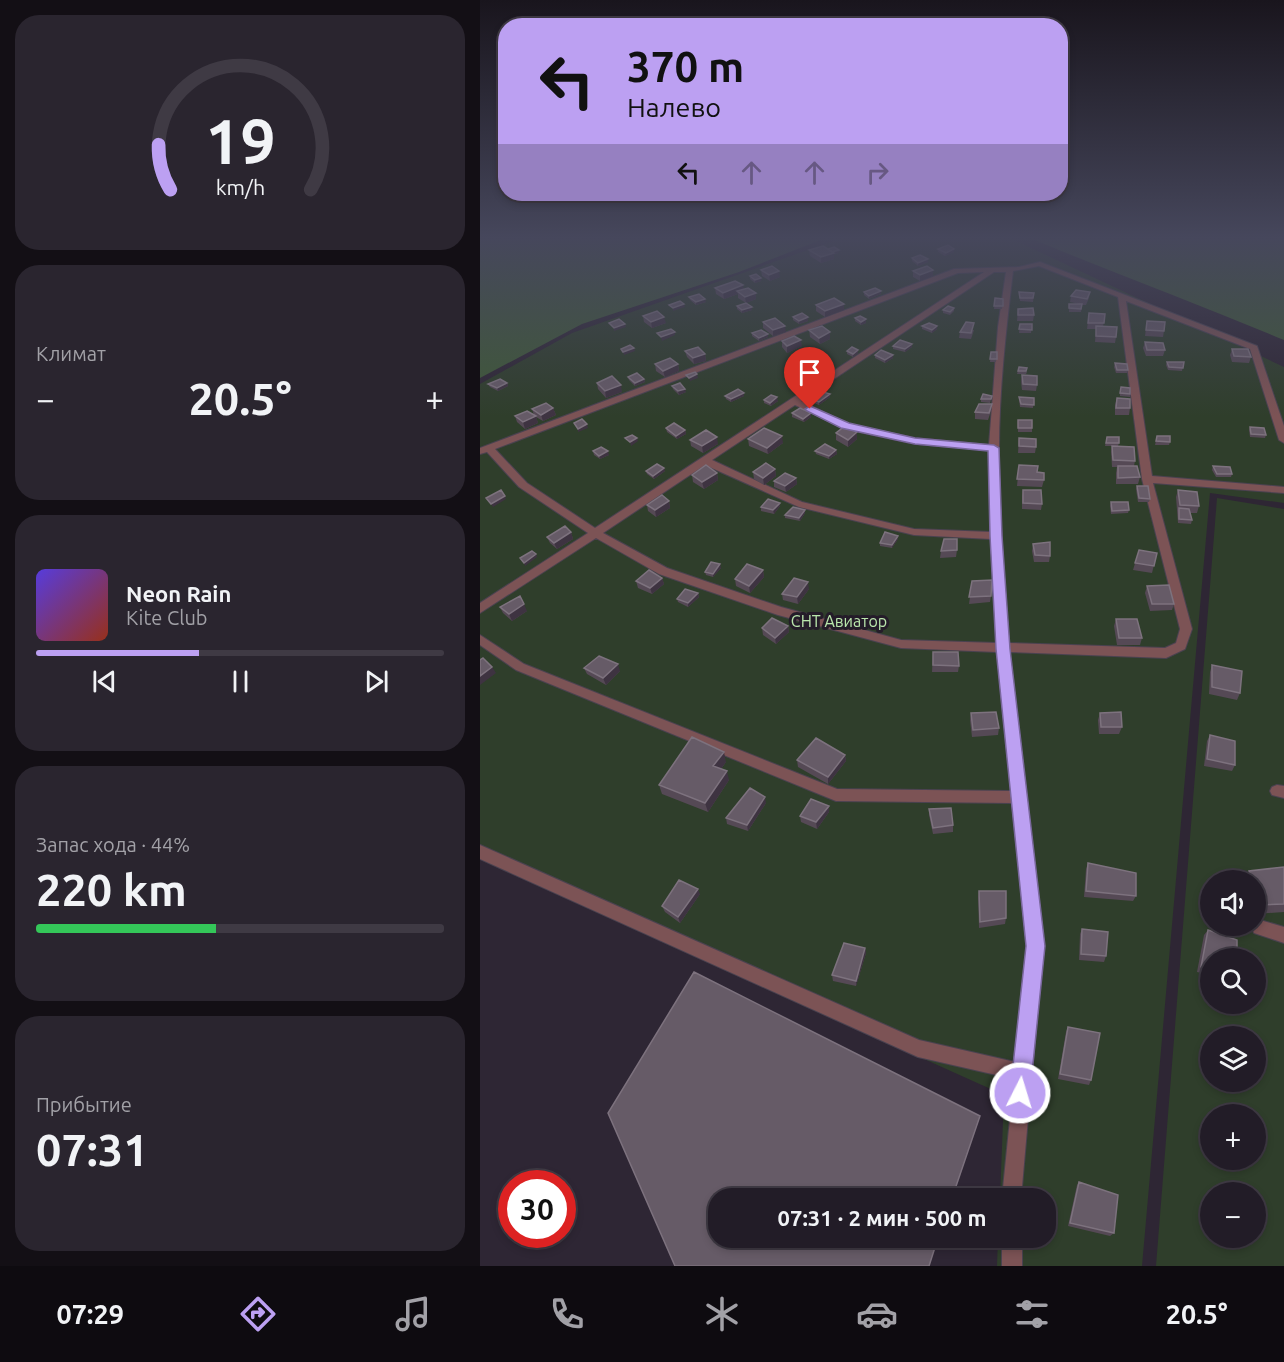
<!DOCTYPE html>
<html lang="ru">
<meta charset="utf-8">
<style>
:root{--surface:#221c27;--page:#2a252f;--text:#f1f3f6;--muted:#a2a1a7;--line:#3f3a44;--accent:#bca0f2}
body{margin:0;font-family:Ubuntu,sans-serif;background:var(--page);color:var(--text);height:100vh;display:flex;flex-direction:column;font-size:22px;white-space:nowrap}
*{box-sizing:border-box;margin:0}
p{font-size:20px;color:var(--muted)}
.icon{flex:none;width:33px;height:33px;fill:none;stroke:currentColor;stroke-width:2;stroke-linecap:round;stroke-linejoin:round}
.map{position:relative;flex:1;overflow:hidden}
.sheet{display:flex;flex-direction:column;gap:15px;padding:15px;background:#130f15;width:480px}
.sheet>*{flex:none}
.top-card{position:absolute;left:18px;top:18px;width:570px;height:183px;border-radius:24px;box-shadow:0 3px 9px #0003,0 0 0 2px var(--line);background:#bca0f2;color:#111;overflow:hidden}
.buttons{position:absolute;left:720px;top:870px;display:grid;gap:12px}
.buttons a{display:grid;place-items:center;width:66px;height:66px;border-radius:50%;background:var(--surface);box-shadow:0 3px 9px #0003,0 0 0 2px var(--line);font-size:30px}
.speed{position:absolute;left:18px;top:1170px;display:flex;gap:12px;font-size:30px;font-weight:700;text-align:center}
.speed>*{display:grid;place-content:center;width:78px;height:78px;border-radius:50%;background:var(--surface);box-shadow:0 3px 9px #0003,0 0 0 2px var(--line);line-height:1}
.speed .limit{border:9px solid #d22;background:#fff;color:#111}
.pin{position:absolute;display:grid;place-items:center;width:51px;height:51px;color:#fff;margin:-62px -26px;border-radius:50% 50% 50% 0;rotate:-45deg;box-shadow:0 0 6px #0007}
.pin .icon{rotate:45deg}
.me{position:absolute;width:66px;margin:-33px;rotate:5deg;stroke-linejoin:round;filter:drop-shadow(0 0 4px #0008)}
.turn{display:flex;align-items:center;gap:21px;height:126px;padding:0 30px;font-size:27px}
.turn .icon{width:78px;height:78px;stroke-width:2.5}
.turn b{display:block;font-size:42px;line-height:51px}
.lanes{display:flex;align-items:center;height:57px;padding:0 30px;background:#0003;justify-content:center;gap:30px;direction:ltr}
.lanes .off{opacity:.35}
.big{font-size:45px;font-weight:600;line-height:1.1}
.sheet .tile{flex:1;display:flex;flex-direction:column;justify-content:center;gap:9px;min-width:0;padding:0 21px;border-radius:24px;background:var(--page)}
.sheet .dial{align-items:center;gap:0}
.dial svg{height:156px;overflow:visible;fill:none;stroke:var(--line);stroke-width:7;stroke-linecap:round;text-anchor:middle}
.dial text{fill:var(--text);stroke:none}
.song{display:flex;align-items:center;gap:18px}
.cover{width:72px;height:72px;border-radius:9px;background:linear-gradient(135deg,hsl(250 70% 55%),hsl(10 70% 35%))}
.played{height:6px;border-radius:3px;background:linear-gradient(90deg,var(--accent) 40%,var(--line) 40%)}
.keys{display:flex;justify-content:space-around;direction:ltr}
.heat{display:flex;justify-content:space-between;align-items:center;font-size:33px;direction:ltr}
.charge{height:9px;border-radius:4px;background:linear-gradient(90deg,#34c759 44%,var(--line) 0)}
.trip{position:absolute;left:228px;top:1188px;width:348px;height:60px;border-radius:24px;background:var(--surface);box-shadow:0 3px 9px #0003,0 0 0 2px var(--line);font-weight:600;line-height:60px;text-align:center}
.tab-bar{display:flex;height:96px;justify-content:space-around;align-items:center;background:#0e0b10;color:var(--muted)}
.tab-bar .icon{width:42px;height:42px}
.tab-bar .on{color:var(--accent)}
.tab-bar b{font-size:27px;color:var(--text)}
main{display:flex;flex:1;min-height:0}
.map>svg:first-child{display:block}
.green{fill:#2f3e2b;fill-rule:evenodd}
.forest{fill:#3f5937}
.lines{fill:none;stroke-linecap:round;stroke-linejoin:round}
.street-casing{stroke:#4a4250;stroke-width:2}
.street{fill:#7c5355;fill-rule:evenodd}
.wall{fill:#554955}
.shaded-wall{fill:#3e3341}
.building{fill:#665b67;stroke:#7d727e;stroke-width:1.5}
.route{fill:#bca0f2;stroke:#7a689d;stroke-width:1.5}
.labels{text-anchor:middle;stroke-width:6;stroke-linejoin:round;paint-order:stroke}
.park-label{font-size:16px;fill:#bae7ac;stroke:#241c29}
</style>
<main>
<section class="sheet">
<div class="tile dial"><svg viewBox="0 0 100 80">
<path d="M14 69A42 42 0 1 1 86 69"/>
<path d="M14 69A42 42 0 0 1 8 46" stroke="#bca0f2"/>
<text x="50" y="56" font-size="32" font-weight="700">19</text>
<text x="50" y="72" font-size="11">km/h</text>
</svg></div>
<div class="tile"><p>Климат</p>
<div class="heat"><a>−</a><b class="big">20.5°</b><a>+</a></div>
</div>
<div class="tile">
<div class="song"><i class="cover"></i><div><b>Neon Rain</b><p>Kite Club</p></div></div>
<div class="played"></div>
<div class="keys"><svg class="icon" aria-label="previous" viewBox="0 0 24 24"><path d="M18 5L8 12l10 7zM5 5v14"/></svg><svg class="icon" aria-label="pause" viewBox="0 0 24 24"><path d="M8 5v14M16 5v14"/></svg><svg class="icon" aria-label="next" viewBox="0 0 24 24"><path d="M6 5l10 7-10 7zM19 5v14"/></svg></div>
</div>
<div class="tile"><p>Запас хода · 44%</p><b class="big">220 km</b><div class="charge"></div></div>
<div class="tile"><p>Прибытие</p><b class="big">07:31</b></div>
</section>
<div class="map">
<svg width="804" height="1266" viewBox="0 0 804 1266">
<rect width="100%" height="100%" fill="#2e2634"/>
<path class="green" d="M359 239H532L804 367V503L730 493 662 1266H517L518 1238H566V1198H520L524 1095 0 859V384L92 333Z
M737 498 804 509V1266H676ZM730 880H776V926H730ZM730 958H776V1004H730ZM730 1036H776V1082H730ZM730 1114H776V1160H730ZM730 1192H776V1238H730Z"/>
<path class="forest" d="M0 239H343L259 272 102 324 0 378Z
M552 239H804V340C721 305 636 274 552 239Z"/>
<g class="lines">
<defs>
<path id="street" d="M560 262 777 346 804 426V443L799 440 770 349 646 301 672 476 804 487V493L673 483 712 629 705 649 686 658 529 652 563 947 541 1198H522L534 1079 438 1057 0 859V845L439 1040 535 1062 547 947 532 803 356 801 36 670 0 645V635L44 664 357 789 531 791 517 652 421 648 298 615 179 574 116 538 0 613V603L108 533 39 487 7 452 0 454V448L474 269 539 267ZM559 266 638 297 662 479 700 629 696 643 685 648 529 643C524 579 519 515 519 450 519 391 526 330 533 271ZM504 272 115 528 47 483 15 449 478 273ZM514 272H526L518 327 509 445 435 438 368 424 321 401ZM315 405 365 429 435 444 509 450 511 532 434 529 322 502 232 460ZM225 465 319 507 434 535 511 539 517 643 421 640 301 607 187 568 123 533Z
M797 785 804 786V798L792 795 790 791 792 787Z
M780 920 804 927V943L774 933 772 928 776 926V922Z
M522 1238H542V1266H522Z"/>
</defs>
<use href="#street" class="street-casing"/>
<use href="#street" class="street"/>
</g>
<path class="wall" d="M348 249 359 250V253L354 254V259L341 263 330 256 329 250Z
M458 249H474V252L465 256 458 252Z
M432 258 448 259V262L438 266 432 261Z
M281 270 300 277 290 281 282 276Z
M433 271 453 276 440 281 433 277Z
M270 276 281 281 275 283 270 279Z
M235 288 263 289 276 299 266 303 258 298V294L244 299 236 294Z
M384 292 401 294 389 299 384 295Z
M539 292 554 293 553 302 540 301Z
M610 292 609 298 606 305H602L601 312H589V304H599L590 302 591 296Z
M209 297 226 302 216 305 210 300Z
M515 298 523 299 522 309H514Z
M336 305 364 310 345 317 336 311Z
M257 306 272 310 262 313 257 309Z
M474 308V311L470 315 463 313V310Z
M538 309 554 315 553 321H537Z
M609 313 625 314 623 327 636 337 635 343 615 342 616 329H607Z
M163 316 186 323 172 328 164 322Z
M313 317 328 321 319 324 313 320Z
M375 318 386 323 381 325 375 321Z
M667 321 684 331 683 337 665 336Z
M283 322 306 332 293 336 283 328Z
M540 324H552L551 333H539Z
M442 326H457V329L452 333 442 329Z
M329 330 350 332V339L340 344 330 337Z
M494 330 491 339 479 338 480 332Z
M272 333 288 334V337L279 341 272 336Z
M302 341 322 346 307 353 302 347Z
M665 342 685 350 683 356H666L663 348Z
M432 344V347L425 352 413 349V346Z
M752 349 771 357 769 363 752 362 750 355Z
M378 350V353L373 357 367 354V351Z
M205 351 225 354 226 361 214 364 207 357Z
M511 352H517L516 362H510Z
M395 355H413V358L405 363 395 358Z
M687 362H704L702 371 688 370 686 365Z
M635 363 648 370 647 373H636L634 367Z
M175 364H198L199 371 185 377 176 371Z
M538 371H546L547 372 546 374H537Z
M542 375 557 385 556 391 542 390 541 382Z
M148 377 164 379 165 382 155 386 149 380Z
M27 383 28 386 18 391 10 387 8 384Z
M117 383 142 392 126 398 118 389Z
M192 386 206 392 199 395 193 389Z
M640 390 650 394V397L640 396Z
M264 393V396L251 402 246 399 245 396Z
M350 394V397L339 405 329 401V398Z
M512 396 510 403 501 402V399Z
M539 397 554 398 553 408 540 407 539 400Z
M637 398 650 408 649 415H635V405Z
M284 400 298 401 291 406 284 403Z
M512 404 511 411 508 420 495 419V412Z
M73 408 76 415 63 421 56 417 58 423 45 429 37 422 35 416 54 415 52 409Z
M312 413 331 417 324 422 312 417Z
M538 420 552 428V432H538Z
M770 427 786 435 785 438 770 437 769 430Z
M186 428 205 430 206 434 197 439 187 432Z
M377 432V439L368 447 356 440V433Z
M677 436 690 442 689 445H675Z
M627 437 639 443 638 446 655 461 654 466 660 477 658 484H636V473L637 467H632L631 452 632 446H625Z
M539 438 556 447 555 453H538Z
M268 439 303 443 288 454 269 446Z
M210 440 238 444 223 453 211 446Z
M356 450 357 454 349 459 336 454 335 451Z
M113 451 129 455 120 459 114 455Z
M539 465 557 472 564 480 562 487 537 486Z
M733 466 752 474 751 477H736L732 470Z
M295 469 296 476 284 485 274 479 273 472Z
M166 471H185L174 479 167 474Z
M237 473 238 480 224 489 213 482 212 475Z
M316 478 317 484 306 492 294 487V481Z
M657 486 670 499 669 502H658L656 489Z
M543 490 562 504 561 510 542 509V496Z
M698 490 719 506 717 513H710L712 520 711 524 698 523 696 497Z
M189 501 190 508 176 517 168 511 167 505Z
M631 502 649 510 648 513 631 514 630 506Z
M300 506 294 514 281 511V507Z
M325 513 320 521 305 518V515Z
M91 532 93 539 77 549 70 543 67 537Z
M418 539 412 548 400 546V543Z
M553 544 570 556 569 562H554L552 551Z
M477 550 476 557 460 558 461 551Z
M659 550 677 553 672 573 653 570Z
M241 568 233 577 226 575 225 572Z
M283 570 284 577 270 593 256 586 255 579Z
M182 578 184 584 172 594 158 588 156 581Z
M492 581 511 596 510 602 489 604Z
M667 586 694 604 692 610 670 611 665 593Z
M329 589 318 604 303 600 302 594Z
M218 593 219 597 208 607 198 602 197 599Z
M20 607 47 611 32 621 23 613Z
M636 619 662 638 660 645H637L634 626Z
M308 626 309 632 296 644 283 635 282 628Z
M453 652 479 666 478 672H452Z
M732 665 760 693 757 700 729 694 730 672Z
M104 668 140 671 126 685 107 674Z
M491 713 519 728 518 735 492 737 490 720Z
M620 713 642 727 639 734H619L618 720Z
M730 735 755 765 752 771 724 766 727 741Z
M365 755 366 761 348 784 318 767 317 760Z
M246 762 241 769 249 780 228 812 182 794 179 785Z
M286 803 268 831 247 824 246 818Z
M349 806V812L337 829 321 822 320 816Z
M449 809 473 825V832L453 834 449 815Z
M608 863 656 896 653 901 604 897 606 869Z
M804 867V912L776 914V880H764V879L769 871Z
M499 891 526 918 525 924 499 928 498 897Z
M220 894 200 923 185 912 182 906Z
M602 929 626 956 624 962 599 960 600 934Z
M728 930 730 958V975L717 972 724 935Z
M385 948 386 953 376 986 353 981 352 975Z
M588 1027 611 1080 609 1085 578 1079 586 1032Z
M599 1182 634 1233 630 1236 588 1226 597 1185Z"/>
<path class="shaded-wall" d="M474 249V252L465 256 466 253Z
M359 250V253L354 254V259L341 263V257Z
M448 259V262L438 266V263Z
M453 270V276L440 281V275Z
M299 271 300 277 290 281 289 275Z
M281 278V281L275 283V280Z
M263 285 264 291H257L258 294 244 299 243 293Z
M401 291V294L389 299V296Z
M276 293V299L266 303 265 297Z
M225 299 226 302 216 305V302Z
M204 304 205 307 193 311V308Z
M364 304V310L345 317V311Z
M272 307V310L262 313V310Z
M184 317 186 323 172 328 171 322Z
M328 317V321L319 324V321Z
M386 319V323L381 325V322Z
M145 324 146 327 134 331V328Z
M305 326 306 332 293 336V330Z
M457 326V329L452 333V330Z
M195 332V335L182 341 181 337Z
M350 332V339L340 344 339 338Z
M288 334V337L279 341V338Z
M321 340 322 346 307 353V346Z
M432 344V347L425 352V349Z
M154 348 155 351 144 355 143 352Z
M378 350V353L373 357V354Z
M225 354 226 361 214 364 213 358Z
M413 355V358L405 363V360Z
M198 364 199 371 185 377 183 371Z
M217 374 218 378 210 381 209 378Z
M164 379 165 382 155 386V383Z
M27 383 28 386 18 391 17 388Z
M141 385 142 392 126 398 125 391Z
M205 389 206 392 199 395 198 391Z
M264 393V396L251 402V399Z
M350 394V397L339 405V402Z
M297 397 298 401 291 406 290 403Z
M73 408 76 415 63 421 61 415Z
M331 413V417L324 422 323 419Z
M56 416 58 423 45 429 43 422Z
M107 424 108 428 98 432V429Z
M205 430 206 434 197 439 196 436Z
M377 432V439L368 447V440Z
M302 436 303 443 288 454 287 448Z
M237 437 238 444 223 453 222 446Z
M157 438 158 441 151 446 150 442Z
M356 450 357 454 349 459V456Z
M128 451 129 455 120 459 119 456Z
M184 468 185 471 174 479 173 476Z
M295 469 296 476 284 485 283 478Z
M237 473 238 480 224 489 222 482Z
M316 478 317 484 306 492 305 486Z
M25 496 26 499 13 507 11 504Z
M189 501 190 508 176 517 175 510Z
M300 503V506L294 514 293 510Z
M325 510V513L320 521 319 518Z
M91 532 93 539 77 549 74 543Z
M418 536V539L412 548V545Z
M56 554 57 557 45 566 44 563Z
M240 564 241 568 233 577V574Z
M283 570 284 577 270 593 269 586Z
M182 578 184 584 172 594 170 588Z
M328 582 329 589 318 604 317 597Z
M218 593 219 597 208 607V603Z
M44 604 47 611 32 621 29 614Z
M308 626 309 632 296 644 295 638Z
M138 664 140 671 126 685 123 678Z
M12 667 16 673 0 685V676Z
M244 752 246 762 236 776 233 766Z
M365 755 366 761 348 784V777Z
M247 771 249 780 228 812 225 803Z
M285 797 286 803 268 831 267 825Z
M349 806V812L337 829 336 822Z
M218 889 220 894 200 923 198 917Z
M385 948 386 953 376 986V981Z"/>
<path class="building" d="M468 245 474 249 466 253 458 249Z
M343 246 354 253 341 257 329 250Z
M354 247 359 250 352 252 348 249Z
M440 255 448 259 438 263 432 258Z
M292 266 299 271 289 275 281 270Z
M447 266 453 270 440 275 433 271Z
M276 274 281 278 275 280 270 276Z
M255 281 263 285 243 293 235 288Z
M268 288 276 293 265 297 257 291Z
M395 288 401 291 389 296 384 292Z
M596 290 610 292 607 299 591 296Z
M539 292 554 293 553 298H540Z
M219 294 225 299 216 302 209 297Z
M354 298 364 304 345 311 336 305Z
M515 298 523 299V306H514Z
M200 301 204 304 193 308 189 305Z
M266 303 272 307 262 310 257 306Z
M589 304H602L601 309 589 308Z
M468 306 474 308 470 312 463 310Z
M553 308 554 315H538V309Z
M177 311 184 317 171 322 163 316Z
M322 313 328 317 319 321 313 317Z
M609 313 625 314 624 323H608Z
M380 316 386 319 381 322 375 318Z
M295 318 305 326 293 330 283 322Z
M139 319 145 324 134 328 129 323Z
M667 321 685 322 684 331 666 330Z
M486 322 494 323 491 333 480 332Z
M449 323 457 326 452 330 442 326Z
M540 324H552V330L539 329Z
M342 326 350 332 339 338 329 330Z
M616 326 637 327 636 337 616 336Z
M191 329 195 332 181 337 177 333Z
M281 330 288 334 279 338 272 333Z
M314 336 321 340 307 346 302 341Z
M420 340 432 344 425 349 413 346Z
M665 342 683 343 685 350H667Z
M150 345 154 348 143 352 141 349Z
M218 347 225 354 213 358 205 351Z
M372 347 378 350 373 354 367 351Z
M752 349H768L771 357 754 356Z
M401 350 413 355 405 360 395 355Z
M511 352H517V359H510Z
M190 358 198 364 183 371 175 364Z
M687 362H704L703 368 689 367Z
M635 363 647 364 648 370H637Z
M539 367 547 368 546 371H538Z
M215 372 217 374 209 378 206 375Z
M157 373 164 379 155 383 148 377Z
M542 375 557 376V385L543 384Z
M132 376 141 385 125 391 117 383Z
M20 379 27 383 17 388 8 384Z
M200 383 205 389 198 391 192 386Z
M641 387 650 388V394L640 393Z
M258 389 264 393 251 399 245 396Z
M340 391 350 394 339 402 329 398Z
M503 394 512 396 511 399H501Z
M291 395 297 397 290 403 284 400Z
M539 397 554 398V405L541 404Z
M637 398 650 399V408H636Z
M66 403 73 408 61 415 52 409Z
M499 404H512L509 413 495 412Z
M320 408 331 413 323 419 312 413Z
M47 411 56 416 43 422 35 416Z
M102 419 107 424 98 429 94 423Z
M538 420H552V428H538Z
M194 423 205 430 196 436 186 428Z
M365 426 377 432 368 440 356 433Z
M770 427 784 428 786 435 771 434Z
M284 428 302 436 287 448 268 439Z
M226 430 237 437 222 446 210 440Z
M152 435 157 438 150 442 145 438Z
M677 436H690V442L676 441Z
M627 437H639V443H626Z
M539 438 556 439V447L539 446Z
M345 444 356 450 349 456 335 451Z
M632 446 654 447 655 461 633 460Z
M121 447 128 451 119 456 113 451Z
M286 463 295 469 283 478 273 472Z
M177 464 184 468 173 476 166 471Z
M226 465 237 473 222 482 212 475Z
M539 465 558 466 557 472 564 473V480L537 479Z
M638 466H657L660 477 638 478Z
M733 466 750 467 752 474H737Z
M305 473 316 478 305 486 294 481Z
M657 486H668L670 499 659 498Z
M21 490 25 496 11 504 6 498Z
M543 490H561L562 504 543 503Z
M698 490 717 492 719 506 700 505Z
M182 495 189 501 175 510 167 505Z
M288 499 300 503 293 510 281 507Z
M631 502H648L649 510 632 511Z
M313 507 325 510 319 518 305 515Z
M699 508 709 509 712 520 699 519Z
M85 526 91 532 74 543 67 537Z
M405 532 418 536 412 545 400 543Z
M464 539H477V550L461 551Z
M570 542V556L555 555 553 544Z
M659 550 677 553 674 566 655 563Z
M52 551 56 554 44 563 40 558Z
M231 562 240 564 233 574 225 572Z
M267 564 283 570 269 586 255 579Z
M169 570 182 578 170 588 156 581Z
M314 578 328 582 317 597 302 594Z
M512 580 511 596 489 597 492 581Z
M689 585 694 604H672L667 586Z
M205 589 218 593 208 603 197 599Z
M40 596 44 604 29 614 20 607Z
M292 618 308 626 295 638 282 628Z
M636 619H657L662 638H639Z
M453 652H478L479 666 453 665Z
M119 656 138 664 123 678 104 668Z
M3 658 12 667 0 676V660Z
M732 665 762 671 760 693 732 687Z
M516 712 519 728 493 730 491 713Z
M641 712 642 727H621L620 713Z
M730 735 755 741V765L727 759Z
M212 737 244 752 233 766 247 771 225 803 179 785Z
M336 738 365 755 348 777 317 760Z
M270 788 285 797 267 825 246 818Z
M331 799 349 806 336 822 320 816Z
M471 808 473 825 453 828 449 809Z
M608 863 656 873V896L606 891Z
M804 867V904L778 905 776 894V880H772L769 871Z
M199 880 218 889 198 917 182 906Z
M499 891H526V918L500 922Z
M602 929 628 932 626 956 601 954Z
M728 930 757 940V958H730V969L721 967Z
M364 943 385 948 376 981 352 975Z
M214 972 500 1116 472 1198H238V1238H458L449 1266H195L128 1113Z
M588 1027 620 1033 611 1080 580 1074Z
M599 1182 638 1195 634 1233 590 1223Z"/>
<linearGradient id="sky" x2="0" y2="1"><stop stop-color="#19151d"/><stop offset="0.57" stop-color="#46475c"/><stop offset="1" stop-color="#46475c" stop-opacity="0"/></linearGradient>
<rect width="804" height="417" fill="url(#sky)"/>
<path class="route" d="M330 406 369 423 435 438 514 445 519 448 522 536 530 649 565 946 550 1093 547 1100 540 1103 533 1100 530 1093 546 946 516 649 510 536 508 451 435 444 361 428 327 411 325 409Z"/>
<g class="labels">
<g class="park-label">
<text x="359" y="627">СНТ Авиатор</text>
</g>
</g>
</svg>
<div class="buttons">
<a><svg class="icon" aria-label="sound" viewBox="0 0 24 24"><path d="M4 9h4l5-4v14l-5-4H4zM17 9q2 3 0 6"/></svg></a>
<a><svg class="icon" aria-label="search" viewBox="0 0 24 24"><circle cx="10" cy="10" r="6"/><path d="M15 15l6 6"/></svg></a>
<a><svg class="icon" aria-label="layers" viewBox="0 0 24 24"><path d="M12 4l9 5-9 5-9-5zM3 14l9 5 9-5"/></svg></a>
<a>+</a>
<a>−</a>
</div>
<div class="speed"><div class="limit">30</div></div>
<div class="pin" style="left:330px;top:409px;background:#d93025"><svg class="icon" aria-label="arrive" viewBox="0 0 24 24"><path d="M6 21V4h12l-3 4 3 4H6"/></svg></div>
<svg class="me" style="left:540px;top:1093px" viewBox="-20 -20 40 40"><circle r="17" fill="#bca0f2" stroke="#fff" stroke-width="3"/><path d="M0-11L8 9 0 5-8 9z" fill="#fff"/></svg>
<div class="trip">07:31 · 2 мин · 500 m</div>
<div class="top-card">
<div class="turn"><svg class="icon" aria-label="left" viewBox="0 0 24 24"><path d="M17 20v-9H6M10 6l-5 5 5 5"/></svg><div><b>370 m</b>Налево</div></div>
<div class="lanes"><svg class="icon" aria-label="left" viewBox="0 0 24 24"><path d="M17 20v-9H6M10 6l-5 5 5 5"/></svg><svg class="icon off" aria-label="ahead" viewBox="0 0 24 24"><path d="M12 20V5M6 11l6-6 6 6"/></svg><svg class="icon off" aria-label="ahead" viewBox="0 0 24 24"><path d="M12 20V5M6 11l6-6 6 6"/></svg><svg class="icon off" aria-label="right" viewBox="0 0 24 24"><path d="M7 20v-9h11M14 6l5 5-5 5"/></svg></div>
</div>
</div>
</main>
<nav class="tab-bar">
<b>07:29</b>
<svg class="icon on" aria-label="directions" viewBox="0 0 24 24"><path d="M12 3l9 9-9 9-9-9zM9 14v-3h6M13 9l2 2-2 2"/></svg>
<svg class="icon" aria-label="music" viewBox="0 0 24 24"><path d="M9 18V5l10-2v13"/><circle cx="6" cy="18" r="3"/><circle cx="16" cy="16" r="3"/></svg>
<svg class="icon" aria-label="phone" viewBox="0 0 24 24"><path d="M5 4h4l2 5-3 2q2 4 5 5l2-3 5 2v4C11 20 4 13 5 4z"/></svg>
<svg class="icon" aria-label="climate" viewBox="0 0 24 24"><path d="M12 3v18M4 7l16 10M4 17L20 7"/></svg>
<svg class="icon" aria-label="car" viewBox="0 0 24 24"><path d="M5 17H2v-5l4-1 3-4h7l3 4 3 1v5h-3M9 17h6M6 11h13"/><circle cx="7" cy="17" r="2"/><circle cx="17" cy="17" r="2"/></svg>
<svg class="icon" aria-label="filters" viewBox="0 0 24 24"><path d="M4 7h16M4 17h16"/><circle cx="9" cy="7" r="2"/><circle cx="15" cy="17" r="2"/></svg>
<b>20.5°</b>
</nav>
